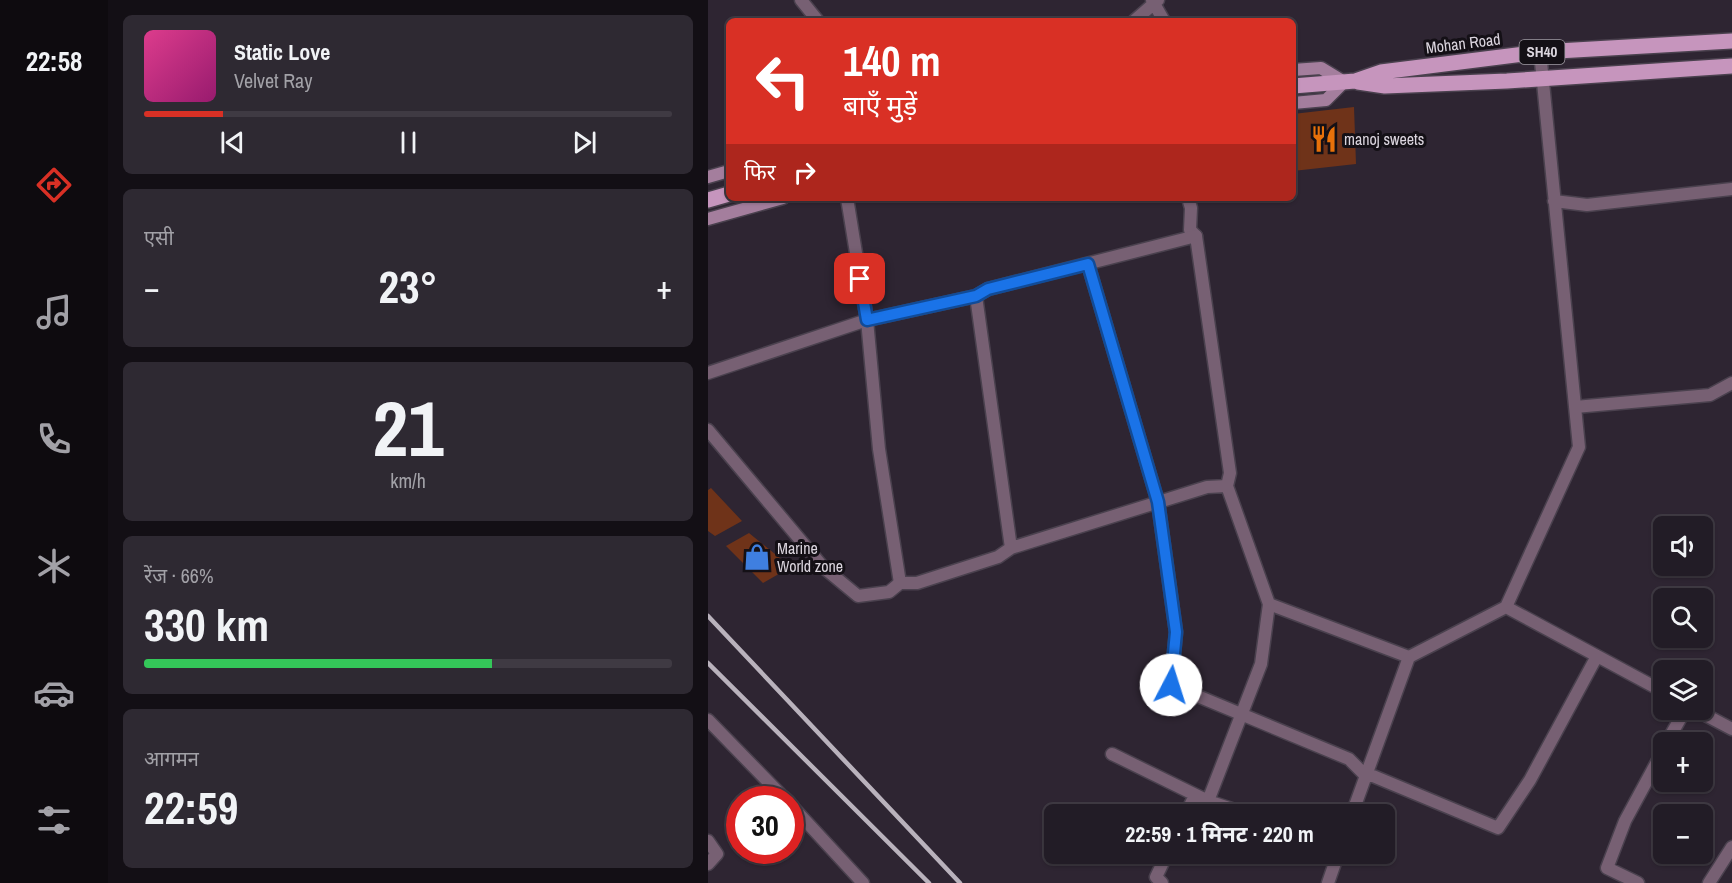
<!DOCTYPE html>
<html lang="hi">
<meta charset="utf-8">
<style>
:root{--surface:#221c26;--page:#2e2932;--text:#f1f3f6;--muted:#a2a1a7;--line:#3f3a43;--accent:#d93025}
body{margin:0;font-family:"Archivo Narrow","Noto Sans Devanagari",sans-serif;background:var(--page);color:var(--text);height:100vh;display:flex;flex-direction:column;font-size:22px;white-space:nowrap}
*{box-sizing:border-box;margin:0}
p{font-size:20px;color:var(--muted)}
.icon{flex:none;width:33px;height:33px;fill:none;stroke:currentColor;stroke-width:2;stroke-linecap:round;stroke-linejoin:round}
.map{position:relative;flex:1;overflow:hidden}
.details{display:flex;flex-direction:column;gap:15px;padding:15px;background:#130f15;width:600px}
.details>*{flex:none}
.top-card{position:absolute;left:18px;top:18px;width:570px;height:183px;border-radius:9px;box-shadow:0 2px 4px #0004,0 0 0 2px var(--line);background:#d93025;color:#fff;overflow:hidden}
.controls{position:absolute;left:945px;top:516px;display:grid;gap:12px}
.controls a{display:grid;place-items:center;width:60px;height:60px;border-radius:9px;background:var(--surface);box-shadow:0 2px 4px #0004,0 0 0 2px var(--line);font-size:30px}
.speed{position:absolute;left:18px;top:786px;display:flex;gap:12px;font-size:30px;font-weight:700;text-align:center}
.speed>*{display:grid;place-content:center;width:78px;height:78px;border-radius:50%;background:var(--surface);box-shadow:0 2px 4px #0004,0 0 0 2px var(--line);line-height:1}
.speed .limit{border:9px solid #d22;background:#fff;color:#111}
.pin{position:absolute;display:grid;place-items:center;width:51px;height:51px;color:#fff;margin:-26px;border-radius:12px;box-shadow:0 3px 9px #0006}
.me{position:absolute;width:66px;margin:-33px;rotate:5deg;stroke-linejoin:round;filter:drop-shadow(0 0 4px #0008)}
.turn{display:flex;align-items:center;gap:21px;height:126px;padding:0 18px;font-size:27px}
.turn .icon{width:78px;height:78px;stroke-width:2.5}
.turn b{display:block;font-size:42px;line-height:51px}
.then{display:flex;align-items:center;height:57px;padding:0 18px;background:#0003;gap:12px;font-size:22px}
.big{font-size:45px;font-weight:700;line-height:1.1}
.details .widget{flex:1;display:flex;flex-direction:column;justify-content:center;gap:9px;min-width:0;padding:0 21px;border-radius:9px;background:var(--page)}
.details .dial{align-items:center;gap:0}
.dial b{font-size:78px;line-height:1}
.song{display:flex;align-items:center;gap:18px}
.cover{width:72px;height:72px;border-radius:9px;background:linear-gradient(135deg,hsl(330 70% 55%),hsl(320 70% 35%))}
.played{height:6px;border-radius:3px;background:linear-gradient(90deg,var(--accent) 15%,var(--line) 15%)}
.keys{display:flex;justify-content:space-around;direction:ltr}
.heat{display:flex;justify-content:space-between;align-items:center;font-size:33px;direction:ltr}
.charge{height:9px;border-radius:4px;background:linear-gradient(90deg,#34c759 66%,var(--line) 0)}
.trip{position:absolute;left:336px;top:804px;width:351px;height:60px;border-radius:9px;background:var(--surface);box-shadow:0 2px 4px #0004,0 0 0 2px var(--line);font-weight:700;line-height:60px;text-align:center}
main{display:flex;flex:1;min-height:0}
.tab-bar{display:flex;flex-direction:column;width:108px;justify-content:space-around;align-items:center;background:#0e0b0f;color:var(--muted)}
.tab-bar .icon{width:42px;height:42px}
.tab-bar .active{color:var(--accent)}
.tab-bar b{font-size:27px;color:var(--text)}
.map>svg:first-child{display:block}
.building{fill:#6f3319}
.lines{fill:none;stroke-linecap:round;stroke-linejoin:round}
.lane-casing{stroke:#4a414e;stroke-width:15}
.street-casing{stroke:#4a414e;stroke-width:15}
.secondary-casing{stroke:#4a414e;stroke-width:15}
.primary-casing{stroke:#4a414e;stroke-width:18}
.lane{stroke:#776073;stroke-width:12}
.street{stroke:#776073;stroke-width:12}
.secondary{stroke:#a47e9d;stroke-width:12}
.primary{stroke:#c695bd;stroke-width:15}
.rail{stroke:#b9b2bc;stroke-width:4.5}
.route-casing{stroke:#114b97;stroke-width:15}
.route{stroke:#1a73e8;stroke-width:10}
.labels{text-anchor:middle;stroke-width:6;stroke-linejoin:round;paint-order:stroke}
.shield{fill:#141016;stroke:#9f9aa2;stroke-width:1.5}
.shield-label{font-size:15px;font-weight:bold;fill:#dbd5de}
.street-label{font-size:16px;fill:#dbd5de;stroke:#141016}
.poi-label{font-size:16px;fill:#dbd5de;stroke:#141016;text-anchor:start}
</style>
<main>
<nav class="tab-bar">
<b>22:58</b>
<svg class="icon active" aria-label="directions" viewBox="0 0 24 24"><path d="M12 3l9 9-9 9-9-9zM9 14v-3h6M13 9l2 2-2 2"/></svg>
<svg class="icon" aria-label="music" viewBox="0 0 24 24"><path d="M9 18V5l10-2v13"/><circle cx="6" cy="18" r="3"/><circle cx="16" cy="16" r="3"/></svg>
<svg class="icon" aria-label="phone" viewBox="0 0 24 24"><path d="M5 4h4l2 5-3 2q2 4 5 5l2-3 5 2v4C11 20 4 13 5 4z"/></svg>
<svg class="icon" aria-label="climate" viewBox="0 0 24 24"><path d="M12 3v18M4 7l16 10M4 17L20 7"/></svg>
<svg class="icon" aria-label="car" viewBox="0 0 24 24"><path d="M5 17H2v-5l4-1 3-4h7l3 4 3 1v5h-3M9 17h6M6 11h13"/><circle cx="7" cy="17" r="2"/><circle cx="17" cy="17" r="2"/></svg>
<svg class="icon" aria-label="filters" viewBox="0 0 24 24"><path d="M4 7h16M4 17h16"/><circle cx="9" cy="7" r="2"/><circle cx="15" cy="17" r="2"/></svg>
</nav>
<section class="details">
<div class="widget">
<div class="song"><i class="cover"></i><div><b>Static Love</b><p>Velvet Ray</p></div></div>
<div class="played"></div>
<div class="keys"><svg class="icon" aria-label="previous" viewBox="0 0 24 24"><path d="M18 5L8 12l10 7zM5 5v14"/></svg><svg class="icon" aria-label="pause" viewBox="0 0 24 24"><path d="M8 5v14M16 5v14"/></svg><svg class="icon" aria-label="next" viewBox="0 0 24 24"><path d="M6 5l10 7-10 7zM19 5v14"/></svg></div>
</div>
<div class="widget"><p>एसी</p>
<div class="heat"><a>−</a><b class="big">23°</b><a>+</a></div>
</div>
<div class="widget dial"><b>21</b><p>km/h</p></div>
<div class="widget"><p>रेंज · 66%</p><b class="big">330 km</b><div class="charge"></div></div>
<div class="widget"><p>आगमन</p><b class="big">22:59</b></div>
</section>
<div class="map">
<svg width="1024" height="883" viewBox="0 0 1024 883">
<rect width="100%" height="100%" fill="#2e2532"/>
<path class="building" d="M646 107 648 164 585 171V114Z
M3 488 34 521 7 536 0 531V490Z
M41 533 83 567 55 583 18 546Z"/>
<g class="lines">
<defs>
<path id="lane" d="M139 198 159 320 171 449 192 583
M480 198 483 208 482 230 488 236
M0 720 78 800
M82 804 155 883
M0 841 9 854 0 864"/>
<path id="street" d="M93 0 110 21
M444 0 456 21
M426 21 450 0
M832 52 871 447 798 607 956 692
M846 201 879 205 1024 189
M380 264 450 502 468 632 463 685 641 759 658 776H665L790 828 822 780 889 656
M268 296 303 548
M0 373 159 320 268 296 280 289 488 236 522 473 519 486 499 487 303 548 290 557 209 583H192L181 592 150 596 115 567 0 430
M867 407 1002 395 1024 383
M561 604 701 657
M988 710 1024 729
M959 742 977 710
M404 754 500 801 539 814
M500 801 553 664 561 604 519 486
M478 814 487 795
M644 814 701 657 798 607
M454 883 448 877 459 854
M620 883 630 854
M930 883 899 868 917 821 956 749
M1001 883 1024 847"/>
<path id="secondary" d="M585 70 613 68 636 82 618 100 585 103
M0 177 21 171
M0 219 75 198"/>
<path id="primary" d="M650 82 677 86 799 81 1024 66
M585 86 647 81 673 72 832 52 1024 41
M0 200 21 194"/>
</defs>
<use href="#lane" class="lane-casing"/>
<use href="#street" class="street-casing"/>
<use href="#secondary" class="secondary-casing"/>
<use href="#primary" class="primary-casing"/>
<use href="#lane" class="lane"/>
<use href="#street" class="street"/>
<use href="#secondary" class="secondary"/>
<use href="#primary" class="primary"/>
<path class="rail" d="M0 616 252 883
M0 663 221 883"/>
</g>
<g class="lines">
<defs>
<path id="route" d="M152 279 159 320 268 296 280 289 380 264 450 502 468 632 463 685"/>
</defs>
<use href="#route" class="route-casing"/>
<use href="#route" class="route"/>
</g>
<defs>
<symbol id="restaurant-bare" viewBox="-9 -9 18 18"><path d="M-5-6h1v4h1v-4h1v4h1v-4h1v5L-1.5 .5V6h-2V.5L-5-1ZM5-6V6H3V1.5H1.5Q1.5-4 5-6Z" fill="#e8710a" stroke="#141016" stroke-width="2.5" paint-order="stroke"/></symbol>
<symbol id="shop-bare" viewBox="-9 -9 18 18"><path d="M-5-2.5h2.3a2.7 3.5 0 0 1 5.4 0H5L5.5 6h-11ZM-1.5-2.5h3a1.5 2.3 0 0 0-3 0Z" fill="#3f7fe0" stroke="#141016" stroke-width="2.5" paint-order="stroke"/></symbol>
</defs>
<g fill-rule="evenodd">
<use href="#restaurant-bare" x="597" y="120" width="38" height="38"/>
<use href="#shop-bare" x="30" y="538" width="38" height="38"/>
</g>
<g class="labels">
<rect class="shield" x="811.5" y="40" width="45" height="24" rx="4.5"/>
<g class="shield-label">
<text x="834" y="57">SH40</text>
</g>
<g class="street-label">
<text transform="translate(755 43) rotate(-7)" y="6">Mohan Road</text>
</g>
<g class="poi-label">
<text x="636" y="145">manoj sweets</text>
<text x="69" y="554">Marine<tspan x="69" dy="18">World zone</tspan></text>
</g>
</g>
</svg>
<div class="controls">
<a><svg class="icon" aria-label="sound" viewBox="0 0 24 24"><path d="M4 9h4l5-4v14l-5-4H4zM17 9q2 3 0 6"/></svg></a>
<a><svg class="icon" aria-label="search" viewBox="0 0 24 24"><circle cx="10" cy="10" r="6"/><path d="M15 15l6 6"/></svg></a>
<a><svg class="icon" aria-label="layers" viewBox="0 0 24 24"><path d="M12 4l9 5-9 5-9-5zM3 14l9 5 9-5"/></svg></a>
<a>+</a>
<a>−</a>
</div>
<div class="speed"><div class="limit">30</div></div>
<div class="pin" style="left:152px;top:279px;background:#d93025"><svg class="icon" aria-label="arrive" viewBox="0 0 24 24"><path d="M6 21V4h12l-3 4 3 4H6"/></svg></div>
<svg class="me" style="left:463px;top:685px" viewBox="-20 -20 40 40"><circle r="19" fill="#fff"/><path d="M0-13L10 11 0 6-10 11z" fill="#1a73e8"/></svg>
<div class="trip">22:59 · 1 मिनट · 220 m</div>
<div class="top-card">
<div class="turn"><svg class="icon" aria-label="left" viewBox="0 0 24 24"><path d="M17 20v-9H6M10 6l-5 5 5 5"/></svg><div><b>140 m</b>बाएँ मुड़ें</div></div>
<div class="then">फिर<svg class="icon" aria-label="right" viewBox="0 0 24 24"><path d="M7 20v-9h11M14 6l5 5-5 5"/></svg></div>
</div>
</div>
</main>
